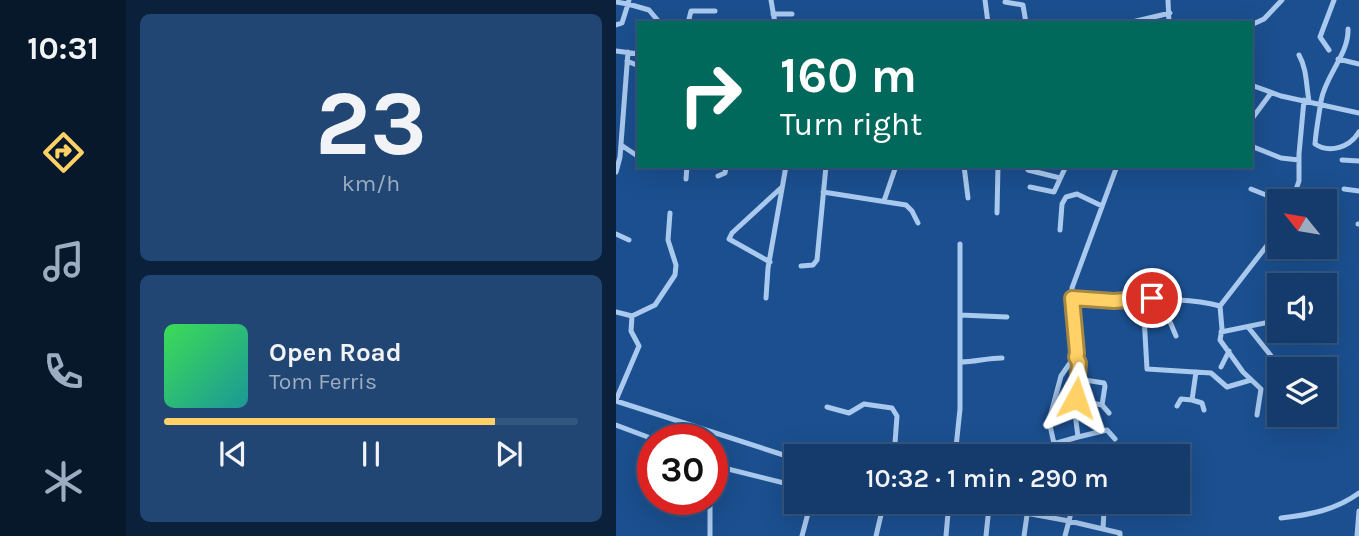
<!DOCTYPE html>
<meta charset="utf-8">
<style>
:root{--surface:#143b6b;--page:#214673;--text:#f1f3f6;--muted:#9dadc1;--line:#33557e;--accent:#ffd166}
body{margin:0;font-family:Karla,sans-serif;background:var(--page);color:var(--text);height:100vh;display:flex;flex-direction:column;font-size:26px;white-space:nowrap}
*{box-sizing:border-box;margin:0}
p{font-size:23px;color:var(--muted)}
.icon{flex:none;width:38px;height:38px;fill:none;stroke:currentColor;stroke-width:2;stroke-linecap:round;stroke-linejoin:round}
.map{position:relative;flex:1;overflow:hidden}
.drawer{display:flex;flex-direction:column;gap:14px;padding:14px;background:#0b203b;width:490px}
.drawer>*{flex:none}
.top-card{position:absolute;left:21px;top:21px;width:616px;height:147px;border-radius:0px;box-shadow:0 7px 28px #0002,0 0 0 2px var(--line);background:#00695c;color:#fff;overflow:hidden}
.needle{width:46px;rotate:300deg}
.fabs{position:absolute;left:651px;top:189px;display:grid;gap:14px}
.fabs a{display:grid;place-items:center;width:70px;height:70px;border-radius:0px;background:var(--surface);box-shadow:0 7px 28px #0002,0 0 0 2px var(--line);font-size:35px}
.speed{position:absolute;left:21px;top:424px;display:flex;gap:14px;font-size:35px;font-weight:700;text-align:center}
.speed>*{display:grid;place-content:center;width:91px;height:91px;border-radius:50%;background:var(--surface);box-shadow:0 7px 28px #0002,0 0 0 2px var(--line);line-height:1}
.speed .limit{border:10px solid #d22;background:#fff;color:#111}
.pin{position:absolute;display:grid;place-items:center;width:60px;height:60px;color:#fff;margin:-30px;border:4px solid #fff;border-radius:50%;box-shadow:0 2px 7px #0007}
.me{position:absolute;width:77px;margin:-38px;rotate:5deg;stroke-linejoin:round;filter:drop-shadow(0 0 5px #0008)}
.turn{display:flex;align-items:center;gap:24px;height:147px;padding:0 28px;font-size:32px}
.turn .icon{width:91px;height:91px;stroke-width:2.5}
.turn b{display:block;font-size:49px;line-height:60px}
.drawer .tile{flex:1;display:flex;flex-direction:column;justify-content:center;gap:10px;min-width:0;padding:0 24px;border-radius:10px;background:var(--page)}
.drawer .dial{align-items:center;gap:0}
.dial b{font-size:91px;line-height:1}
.song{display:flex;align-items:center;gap:21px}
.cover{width:84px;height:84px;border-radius:10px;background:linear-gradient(135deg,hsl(130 70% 55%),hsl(180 70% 35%))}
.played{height:7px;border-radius:4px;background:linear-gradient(90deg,var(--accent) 80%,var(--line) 80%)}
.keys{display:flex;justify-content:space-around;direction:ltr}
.trip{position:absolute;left:168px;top:444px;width:406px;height:70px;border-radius:0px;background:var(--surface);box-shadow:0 7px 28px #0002,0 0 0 2px var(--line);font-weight:600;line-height:70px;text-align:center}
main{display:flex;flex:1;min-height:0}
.tabs{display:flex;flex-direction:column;width:126px;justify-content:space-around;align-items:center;background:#08182b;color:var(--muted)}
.tabs .icon{width:49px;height:49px}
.tabs .current{color:var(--accent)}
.tabs b{font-size:32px;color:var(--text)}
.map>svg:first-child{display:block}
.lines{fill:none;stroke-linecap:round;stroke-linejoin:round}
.minor{stroke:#a9c9ee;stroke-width:5}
.route-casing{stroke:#a68842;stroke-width:18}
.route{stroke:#ffd166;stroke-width:12}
</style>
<main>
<nav class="tabs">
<b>10:31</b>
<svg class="icon current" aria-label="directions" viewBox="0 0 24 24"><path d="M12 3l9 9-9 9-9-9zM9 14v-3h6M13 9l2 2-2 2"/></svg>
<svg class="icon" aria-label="music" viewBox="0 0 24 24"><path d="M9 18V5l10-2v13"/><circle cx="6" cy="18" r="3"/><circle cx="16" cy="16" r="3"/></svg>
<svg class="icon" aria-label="phone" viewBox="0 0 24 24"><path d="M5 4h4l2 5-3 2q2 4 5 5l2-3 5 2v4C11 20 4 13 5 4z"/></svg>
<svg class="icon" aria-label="climate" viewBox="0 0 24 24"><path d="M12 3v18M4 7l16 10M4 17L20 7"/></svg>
</nav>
<section class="drawer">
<div class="tile dial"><b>23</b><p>km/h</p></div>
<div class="tile">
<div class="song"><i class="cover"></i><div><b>Open Road</b><p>Tom Ferris</p></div></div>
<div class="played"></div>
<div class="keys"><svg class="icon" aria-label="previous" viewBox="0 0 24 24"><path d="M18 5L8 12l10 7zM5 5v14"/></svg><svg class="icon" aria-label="pause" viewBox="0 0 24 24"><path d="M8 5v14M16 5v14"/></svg><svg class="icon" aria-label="next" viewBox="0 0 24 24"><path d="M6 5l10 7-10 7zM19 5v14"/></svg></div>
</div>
</section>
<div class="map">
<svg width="743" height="536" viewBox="0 0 743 536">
<rect width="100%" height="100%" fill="#1b4f8f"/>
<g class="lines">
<path class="minor" d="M155 0 159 23
M369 0 372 23
M552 0 553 23
M0 2 12 4 13 0
M389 2 407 5 410 23
M157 14H176
M72 23 75 11H99
M512 23 554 13
M0 25 6 23 12 4 33 10 44 23
M635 25 648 19 666 0
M732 29C733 54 709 76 705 101 703 115 700 130 699 144 714 154 734 147 743 132
M713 50 704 37 718 0
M0 51 23 54
M683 55C691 69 690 85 693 101
M722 59 743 64
M11 61 23 66
M635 85 665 96 743 113
M635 120 655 93
M5 145 23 157
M635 146 665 158 683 160
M726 160 743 161
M348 166 352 198
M412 170 444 178
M0 172 4 157 12 52
M102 176 109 173 110 166
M70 179 71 166
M414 187 438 192 450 166
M635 189 665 201
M728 189 743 191
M207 192 290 205 296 211 302 223
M268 201 280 166
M676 201 683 181V154L688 100
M381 213 382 166
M742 224H743
M444 230 446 204 450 197 461 194 486 206
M0 234 13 240
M154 262 113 239 116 233 166 187
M185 266 197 265 201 260 210 166
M150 298 152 268 170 166
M456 298C473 299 489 302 506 301 538 300 572 297 604 306L663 230
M544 298 560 336
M527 299 531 369 595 373 611 387 635 380
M604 306 606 329 604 340 627 372 645 389 641 415
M0 312 16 316
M344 315 391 317
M632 327 656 357
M605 332 663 320
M344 362C359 362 371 358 386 358
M605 367 613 351
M580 372 576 400 586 403 588 410
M462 379 488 383 489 386 486 405
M0 400 23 346 15 331 16 316 39 305 59 275 60 265 52 240 54 213
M460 400 486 405 493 413
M0 401 180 459
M561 406 565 399 576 400
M211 407 233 413 248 404 276 408 281 416 278 457
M0 425 37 439
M462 437 491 430 499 439
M437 444 462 437 459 413 463 363 460 357
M339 457 344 409V244
M441 457 433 421 445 376 461 353 456 288 501 166
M96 465 180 486
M94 499V536
M349 502 453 521 504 533V536
M485 502 488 511 487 529
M665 518C693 515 720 510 743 493
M186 536 195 502
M260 536 268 502
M330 536 333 502
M370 536 373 507
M408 536 411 515
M449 536 454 517V502
M741 536 743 511"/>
</g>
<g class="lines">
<defs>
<path id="route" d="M460 398 463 363 460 357 461 353 456 298 498 301 536 298"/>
</defs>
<use href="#route" class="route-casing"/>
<use href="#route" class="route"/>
</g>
</svg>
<div class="fabs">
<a><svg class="needle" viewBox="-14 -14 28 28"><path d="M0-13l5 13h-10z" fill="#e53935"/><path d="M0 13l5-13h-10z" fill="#9dadc1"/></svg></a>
<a><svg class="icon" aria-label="sound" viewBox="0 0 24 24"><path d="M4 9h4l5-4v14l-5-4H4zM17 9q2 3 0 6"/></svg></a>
<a><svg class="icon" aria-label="layers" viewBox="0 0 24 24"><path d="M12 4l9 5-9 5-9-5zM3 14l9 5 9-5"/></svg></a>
</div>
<div class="speed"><div class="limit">30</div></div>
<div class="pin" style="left:536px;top:298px;background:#d93025"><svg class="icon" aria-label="arrive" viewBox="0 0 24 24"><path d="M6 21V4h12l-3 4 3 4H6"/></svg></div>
<svg class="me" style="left:460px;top:398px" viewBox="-20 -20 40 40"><path d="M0-17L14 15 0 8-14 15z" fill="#ffd166" stroke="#fff" stroke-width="4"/></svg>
<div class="trip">10:32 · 1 min · 290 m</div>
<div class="top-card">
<div class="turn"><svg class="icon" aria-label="right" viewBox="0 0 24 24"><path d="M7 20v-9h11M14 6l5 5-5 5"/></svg><div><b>160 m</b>Turn right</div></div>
</div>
</div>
</main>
